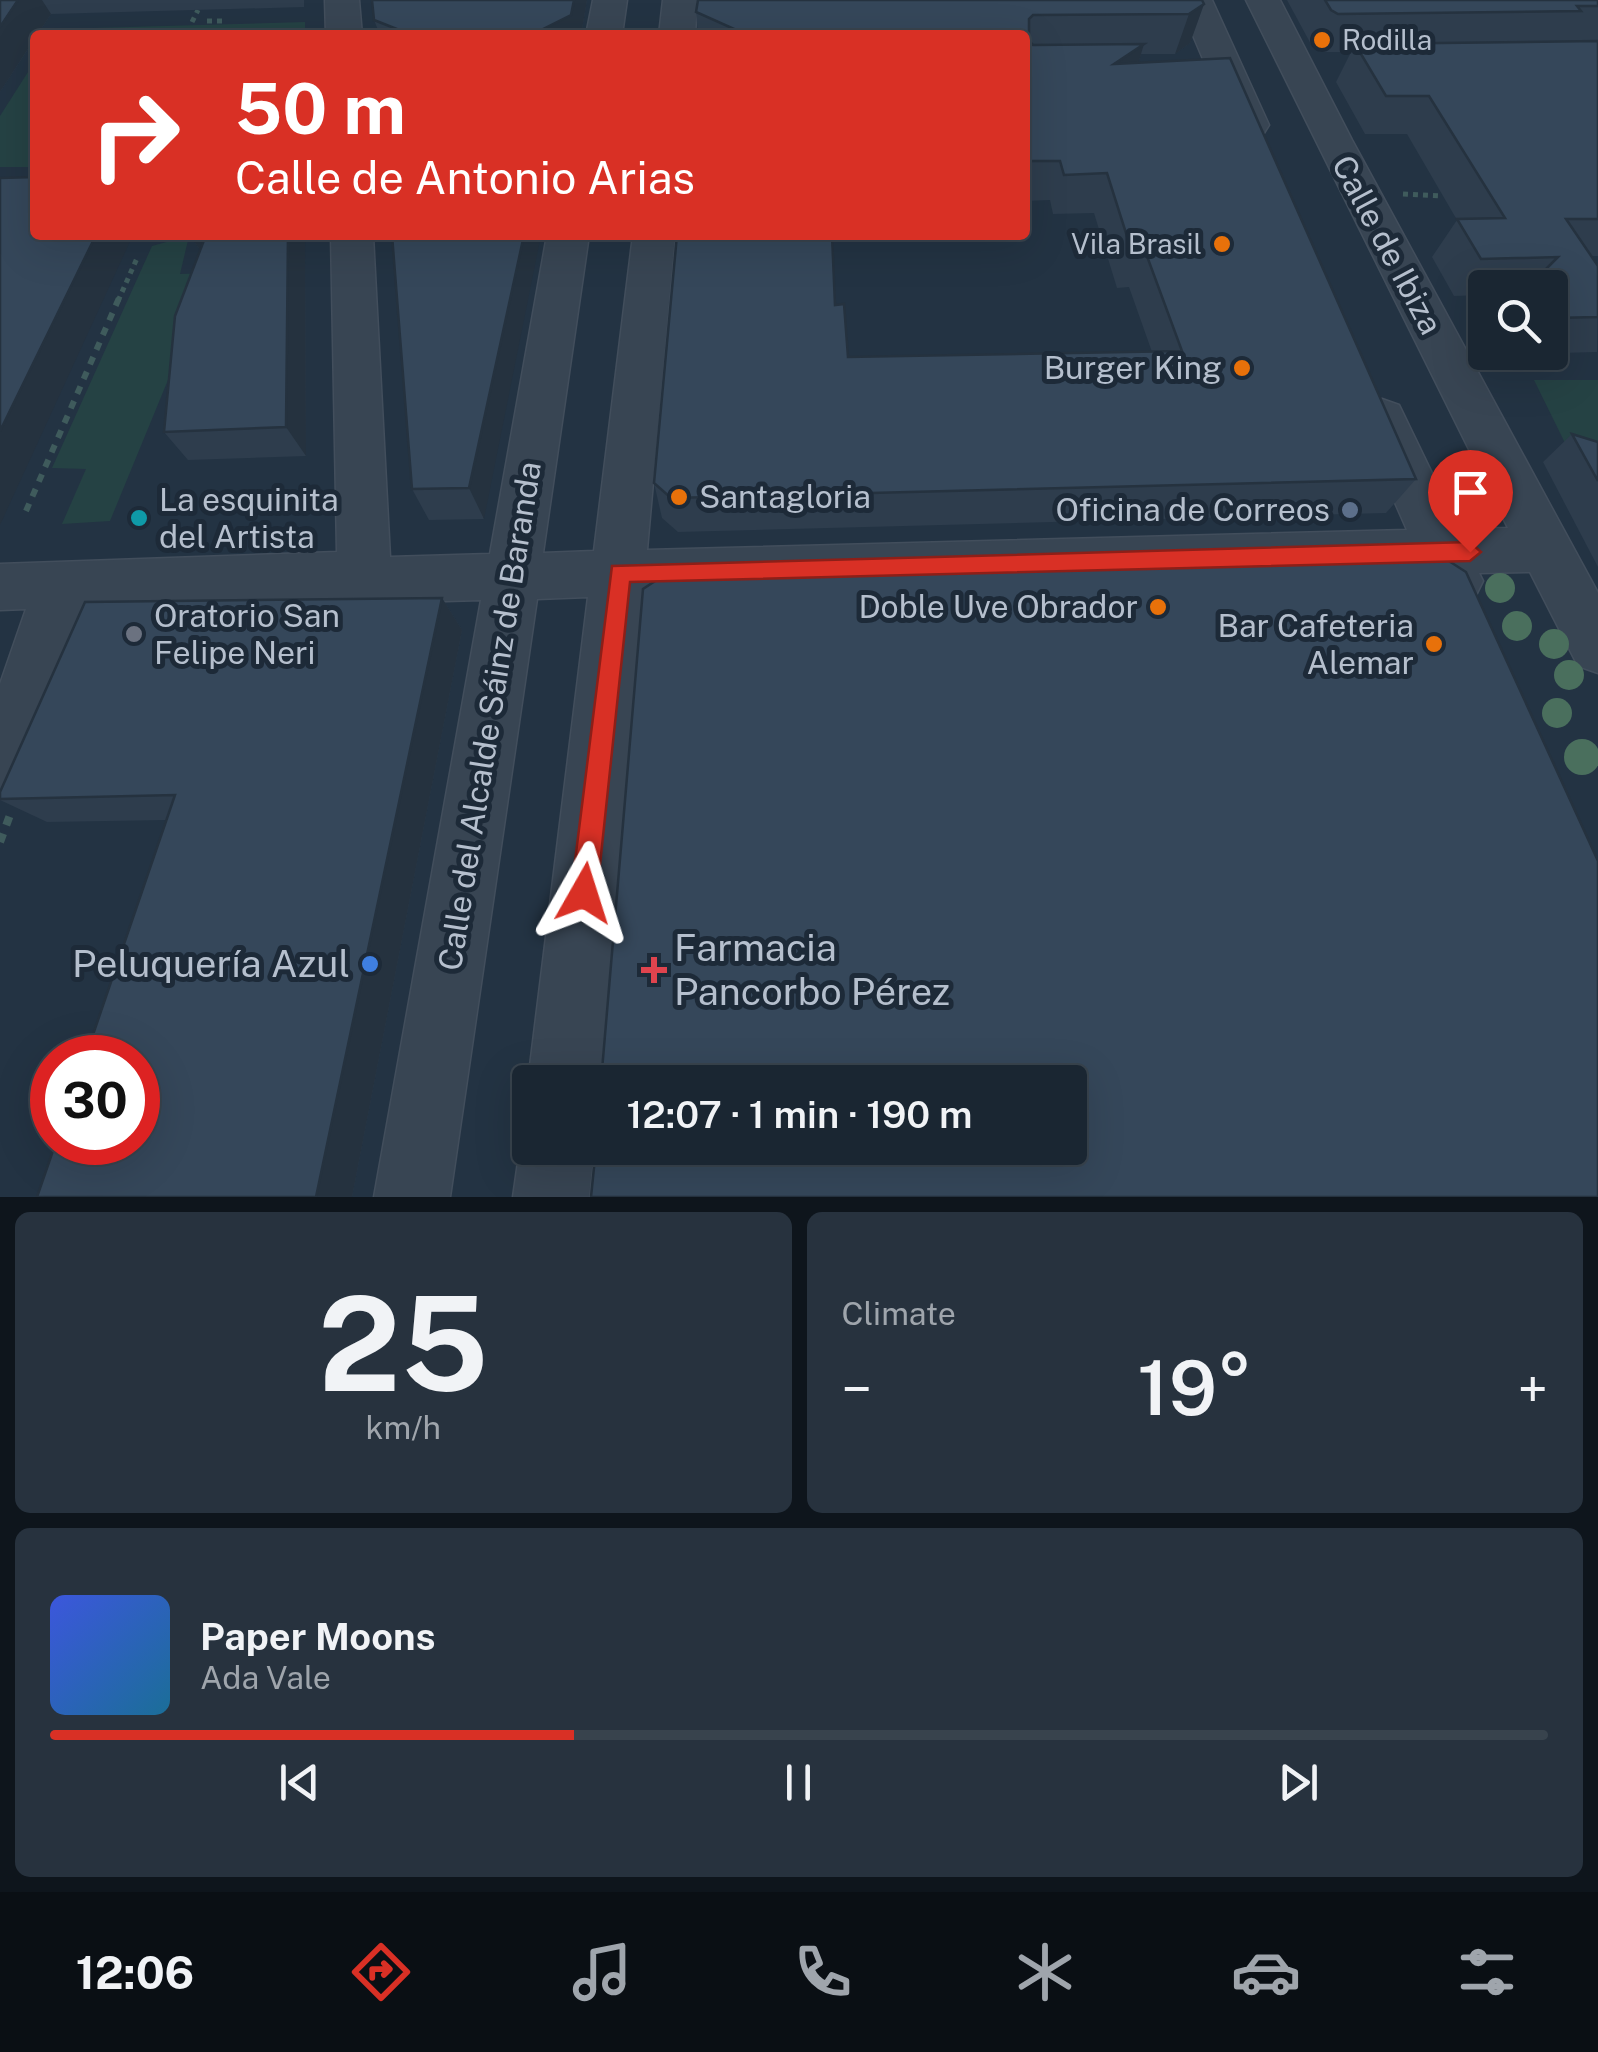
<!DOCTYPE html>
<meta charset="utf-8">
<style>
:root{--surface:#1a2632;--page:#27323e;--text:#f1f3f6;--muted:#9fa5ac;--line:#38434d;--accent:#d93025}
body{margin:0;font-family:"Public Sans",sans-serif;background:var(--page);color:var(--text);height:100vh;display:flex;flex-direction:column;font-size:38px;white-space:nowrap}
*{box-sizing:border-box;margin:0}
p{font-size:32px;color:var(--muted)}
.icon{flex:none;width:55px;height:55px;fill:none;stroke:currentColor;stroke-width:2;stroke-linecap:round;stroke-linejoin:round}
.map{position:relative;height:1197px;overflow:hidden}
.side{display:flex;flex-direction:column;gap:15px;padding:15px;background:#0e151c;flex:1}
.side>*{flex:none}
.banner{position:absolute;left:30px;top:30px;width:1000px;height:210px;border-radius:10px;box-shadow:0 10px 40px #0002,0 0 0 2px var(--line);background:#d93025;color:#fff;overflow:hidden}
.tools{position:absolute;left:1468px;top:270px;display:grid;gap:20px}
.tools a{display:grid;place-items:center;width:100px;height:100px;border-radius:10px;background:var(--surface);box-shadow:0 10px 40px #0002,0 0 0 2px var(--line);font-size:50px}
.speed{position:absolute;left:30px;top:1035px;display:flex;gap:20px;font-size:50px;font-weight:700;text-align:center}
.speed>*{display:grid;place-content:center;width:130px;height:130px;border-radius:50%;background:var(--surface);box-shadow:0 10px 40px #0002,0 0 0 2px var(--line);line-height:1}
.speed .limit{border:15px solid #d22;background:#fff;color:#111}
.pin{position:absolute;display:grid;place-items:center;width:85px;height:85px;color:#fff;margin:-102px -42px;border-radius:50% 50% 50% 0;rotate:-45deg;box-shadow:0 0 10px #0007}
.pin .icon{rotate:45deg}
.me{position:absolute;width:110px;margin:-55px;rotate:6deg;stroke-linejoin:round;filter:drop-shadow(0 0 8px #0008)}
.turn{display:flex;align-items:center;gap:35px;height:210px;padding:0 40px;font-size:45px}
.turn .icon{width:130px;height:130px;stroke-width:2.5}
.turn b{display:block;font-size:70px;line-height:85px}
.big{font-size:75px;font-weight:600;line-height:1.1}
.side .widget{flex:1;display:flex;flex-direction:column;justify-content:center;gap:15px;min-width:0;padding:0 35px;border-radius:15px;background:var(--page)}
.side .dial{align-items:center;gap:0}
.dial b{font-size:130px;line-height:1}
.song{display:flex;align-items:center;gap:30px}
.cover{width:120px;height:120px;border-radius:15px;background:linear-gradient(135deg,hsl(230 70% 55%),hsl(200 70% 35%))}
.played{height:10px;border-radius:5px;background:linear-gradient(90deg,var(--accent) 35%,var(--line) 35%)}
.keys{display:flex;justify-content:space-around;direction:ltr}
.heat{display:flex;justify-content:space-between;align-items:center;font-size:55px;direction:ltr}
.side .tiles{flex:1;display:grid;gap:15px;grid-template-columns:1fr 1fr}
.widget:last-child{grid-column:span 2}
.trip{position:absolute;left:512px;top:1065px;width:575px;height:100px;border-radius:10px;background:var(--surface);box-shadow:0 10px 40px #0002,0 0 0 2px var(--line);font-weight:600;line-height:100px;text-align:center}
.tabs{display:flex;height:160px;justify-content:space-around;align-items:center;background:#0a0f14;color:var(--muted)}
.tabs .icon{width:70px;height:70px}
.tabs .selected{color:var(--accent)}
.tabs b{font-size:45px;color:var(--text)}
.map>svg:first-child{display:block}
.green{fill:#254244}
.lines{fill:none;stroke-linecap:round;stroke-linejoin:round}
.minor-casing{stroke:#424e5c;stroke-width:3}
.path-far2{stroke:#3f5b5c;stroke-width:5;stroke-dasharray:5 5;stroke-linecap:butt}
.path-far1{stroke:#3f5b5c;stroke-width:6;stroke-dasharray:8 8;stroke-linecap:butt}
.path{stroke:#3f5b5c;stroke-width:8;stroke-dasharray:9 9;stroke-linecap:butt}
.minor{fill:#384553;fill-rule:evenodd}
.tree{fill:#4a6f5d}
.wall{fill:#2e3d4d}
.shaded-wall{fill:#25323f}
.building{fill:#35475a;stroke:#25323f;stroke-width:2.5}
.route{fill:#d93025;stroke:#8d1f18;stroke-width:2.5}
.food-dot{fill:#e8710a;stroke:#1d2a38;stroke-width:4}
.service-dot{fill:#5c6f8a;stroke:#1d2a38;stroke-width:4}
.culture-dot{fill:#0f9aa8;stroke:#1d2a38;stroke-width:4}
.worship-dot{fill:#6b7280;stroke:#1d2a38;stroke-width:4}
.shop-dot{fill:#3f7fe0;stroke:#1d2a38;stroke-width:4}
.health-dot{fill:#e0444e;stroke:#1d2a38;stroke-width:4}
.labels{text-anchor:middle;stroke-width:10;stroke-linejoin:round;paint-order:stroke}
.far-poi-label{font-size:28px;fill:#b5bfcd;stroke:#1d2a38;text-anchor:start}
.street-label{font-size:32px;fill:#b5bfcd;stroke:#1d2a38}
.poi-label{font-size:32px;fill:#b5bfcd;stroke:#1d2a38;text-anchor:end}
.near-poi-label{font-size:38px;fill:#b5bfcd;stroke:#1d2a38;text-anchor:start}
</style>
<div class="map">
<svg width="1598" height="1197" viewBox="0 0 1598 1197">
<rect width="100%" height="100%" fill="#233343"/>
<path class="green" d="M305 22V35H52L56 29Z
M35 61V167H0V116Z
M189 236 180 274 212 273 110 521 62 524 86 469 52 468 152 246Z
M1534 380H1598V454L1565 443Z"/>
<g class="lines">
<defs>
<path id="minor" d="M325 0H359L362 35H326Z
M593 0H627L622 35H586Z
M663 0H697L695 35H659Z
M1178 0H1212L1269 125 1264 133 1250 137 1236 133 1231 125Z
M1246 0H1280L1352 140 1598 593V673L1578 666 1530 572 1479 573 1483 581 1475 597 1456 604 1437 597 1426 574 643 596 600 1082H530V1086L528 1082 588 597 537 599 450 1197H374L481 600 376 603 361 598 82 607 30 767 22 787 0 796V684L26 609 0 610V564L337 552 331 235H373L390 557 490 554 547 235H589L543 553 594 551 633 235H675L647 550 1407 530 1358 418 1365 405 1382 399 1399 405 1459 529 1508 528Z
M530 1124V1148H594L589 1197H513L520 1148Z"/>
</defs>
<use href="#minor" class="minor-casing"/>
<path class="path-far2" d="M207 21H222
M192 22 198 10
M1403 194 1442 196
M118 301 138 256"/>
<path class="path-far1" d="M26 511 119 298"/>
<path class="path" d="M0 842 10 815"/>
<use href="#minor" class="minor"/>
</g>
<g class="tree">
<circle cx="1500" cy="588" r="15"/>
<circle cx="1517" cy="626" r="15"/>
<circle cx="1554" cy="644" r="15"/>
<circle cx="1569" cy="675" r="15"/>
<circle cx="1557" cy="713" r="15"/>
<circle cx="1582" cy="757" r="18"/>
</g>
<path class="wall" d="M0 0H304V7L51 14 0 92Z
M587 0 581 35H380L374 20Z
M1287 0H1598V256H1591L1598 266 1597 352 1521 354 1520 352H1550V288H1485V295L1454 296 1432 257 1457 220 1407 134H1365L1336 82 1351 52H1320L1313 48Z
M1204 4 1190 43 1175 54H1141L1138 63 1416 479 1386 513 678 532 662 518 654 483 835 305 848 357 1152 352 1129 287 1117 288 1094 213 1053 214 1050 200 1025 201V35H698L696 12Z
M190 235H305L306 456 188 460 164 432 200 250Z
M392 235 484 519 429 520 412 489Z
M1572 434 1598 442V567L1543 462Z
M442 598 462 630 352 1197H37L166 820 47 822 0 800V792Z"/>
<path class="shaded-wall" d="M18 0H42L51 14 37 35H35V38L0 92V27Z
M574 0H587L581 35H531Z
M1204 4 1190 43 1175 54 1189 14Z
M1144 44 1132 84 1114 64Z
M96 235H133L0 525V431Z
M190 235H220L204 256Z
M288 235H305L306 456 286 427Z
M524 235H541L484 519 469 488Z
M442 598 462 630 352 1197H316Z"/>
<path class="building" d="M0 0H18L0 27Z
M372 0H574L571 15 531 35H412L374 20Z
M698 0H1202L1204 4 1189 14 1033 15 1029 19V41L1033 45 1144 44 1114 64 1230 58 1416 479 671 498 654 483 677 235H832L835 305 844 304 848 357 1182 351 1144 248 1131 249 1107 173 1064 175 1060 161H1025V35H737L741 32 696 12Z
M1325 0H1598V6H1577L1581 11 1338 14 1331 10Z
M1598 41V219H1566L1598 266V317L1553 318 1550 314V288H1527L1558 257 1481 259 1457 219 1505 218 1429 96H1386L1355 44Z
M35 177V235H96L0 431V178Z
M206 235H288L286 427 164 432 175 316Z
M392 235H524L469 488 412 489Z
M1572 434 1598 442V481Z
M1438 554 1466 572 1598 861V1197H591L596 1148H1070V1082H601L643 589 669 572Z
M442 598 316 1197H37L56 1142H138V1058H85L175 795 0 799V792L85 602Z"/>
<path class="route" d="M1470 542 1481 552 1470 561 630 582 597 893 594 902 584 906 574 902 571 893 612 566Z"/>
<g class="food-dot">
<circle cx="1322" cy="40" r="10"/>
<circle cx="1222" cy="244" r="10"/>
<circle cx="1242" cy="368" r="10"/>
<circle cx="679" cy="497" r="10"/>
<circle cx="1158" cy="607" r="10"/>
<circle cx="1434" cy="644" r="10"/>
</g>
<circle class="service-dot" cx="1350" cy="510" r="10"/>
<circle class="culture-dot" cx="139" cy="518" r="10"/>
<circle class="worship-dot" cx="134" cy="634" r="10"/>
<circle class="shop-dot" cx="370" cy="964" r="10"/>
<path class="health-dot" d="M649 955h10v10h10v10h-10v10h-10v-10h-10v-10h10z"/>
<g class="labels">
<g class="far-poi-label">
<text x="1342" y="50">Rodilla</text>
<text x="1202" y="254" text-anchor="end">Vila Brasil</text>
</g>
<g class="street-label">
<text transform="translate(1387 245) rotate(62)" y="11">Calle de Ibiza</text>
<text transform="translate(490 716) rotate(-81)" y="11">Calle del Alcalde Sáinz de Baranda</text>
</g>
<g class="poi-label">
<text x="1222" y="379">Burger King</text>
<text x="699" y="508" text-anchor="start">Santagloria</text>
<text x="159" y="511" text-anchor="start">La esquinita<tspan x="159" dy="37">del Artista</tspan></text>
<text x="1330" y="521">Oficina de Correos</text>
<text x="1138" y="618">Doble Uve Obrador</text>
<text x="154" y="627" text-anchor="start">Oratorio San<tspan x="154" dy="37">Felipe Neri</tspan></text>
<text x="1414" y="637">Bar Cafeteria<tspan x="1414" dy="37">Alemar</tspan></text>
</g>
<g class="near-poi-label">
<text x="674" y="961">Farmacia<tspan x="674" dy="44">Pancorbo Pérez</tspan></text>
<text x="350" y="977" text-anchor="end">Peluquería Azul</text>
</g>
</g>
</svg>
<div class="tools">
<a><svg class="icon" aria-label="search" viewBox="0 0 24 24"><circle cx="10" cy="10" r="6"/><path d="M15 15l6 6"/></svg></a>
</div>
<div class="speed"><div class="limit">30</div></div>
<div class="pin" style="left:1470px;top:552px;background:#d93025"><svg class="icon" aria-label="arrive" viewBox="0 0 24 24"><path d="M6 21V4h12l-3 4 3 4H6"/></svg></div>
<svg class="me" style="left:584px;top:893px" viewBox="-20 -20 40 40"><path d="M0-17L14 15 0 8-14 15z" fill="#d93025" stroke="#fff" stroke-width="4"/></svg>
<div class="trip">12:07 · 1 min · 190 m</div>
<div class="banner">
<div class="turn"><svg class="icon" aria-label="right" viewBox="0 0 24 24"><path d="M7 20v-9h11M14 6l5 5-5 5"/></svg><div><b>50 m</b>Calle de Antonio Arias</div></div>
</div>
</div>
<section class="side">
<div class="tiles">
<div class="widget dial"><b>25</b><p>km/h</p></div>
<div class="widget"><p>Climate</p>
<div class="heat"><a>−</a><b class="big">19°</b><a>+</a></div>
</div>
<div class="widget">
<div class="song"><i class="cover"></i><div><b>Paper Moons</b><p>Ada Vale</p></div></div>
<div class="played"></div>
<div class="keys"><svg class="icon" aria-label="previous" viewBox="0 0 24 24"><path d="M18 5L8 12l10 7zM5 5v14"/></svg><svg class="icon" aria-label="pause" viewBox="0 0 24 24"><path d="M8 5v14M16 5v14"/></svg><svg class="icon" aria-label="next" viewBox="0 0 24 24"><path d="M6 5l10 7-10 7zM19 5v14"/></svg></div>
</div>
</div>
</section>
<nav class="tabs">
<b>12:06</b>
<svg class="icon selected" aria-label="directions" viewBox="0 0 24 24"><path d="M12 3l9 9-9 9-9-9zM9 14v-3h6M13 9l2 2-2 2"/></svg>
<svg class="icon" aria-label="music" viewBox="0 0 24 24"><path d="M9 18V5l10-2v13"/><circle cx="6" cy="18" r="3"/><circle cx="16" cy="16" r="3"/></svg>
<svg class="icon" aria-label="phone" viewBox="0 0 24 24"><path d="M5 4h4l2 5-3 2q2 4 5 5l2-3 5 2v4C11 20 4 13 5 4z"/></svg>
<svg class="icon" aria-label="climate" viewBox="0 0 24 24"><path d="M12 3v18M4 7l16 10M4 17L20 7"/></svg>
<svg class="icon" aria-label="car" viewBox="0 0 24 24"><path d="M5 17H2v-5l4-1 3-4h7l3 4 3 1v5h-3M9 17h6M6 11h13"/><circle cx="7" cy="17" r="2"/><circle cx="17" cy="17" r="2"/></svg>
<svg class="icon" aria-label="filters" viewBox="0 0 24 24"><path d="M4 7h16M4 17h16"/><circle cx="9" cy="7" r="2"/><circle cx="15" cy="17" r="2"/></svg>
</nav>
